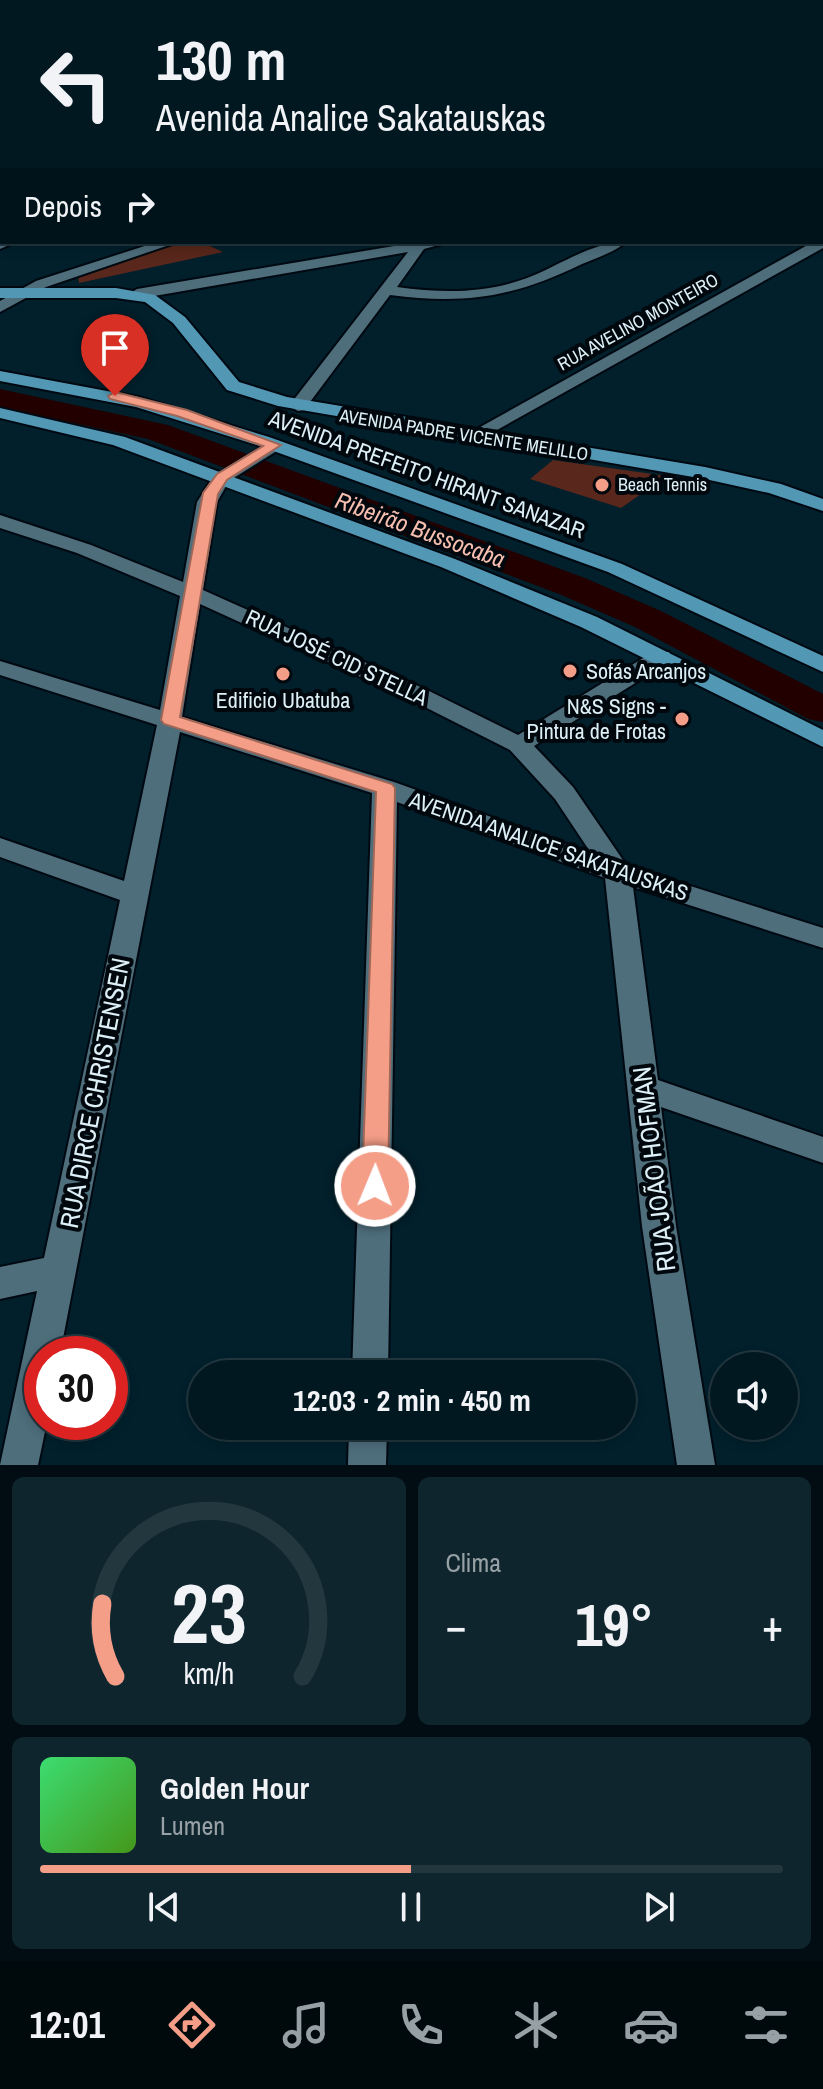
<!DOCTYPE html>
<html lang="pt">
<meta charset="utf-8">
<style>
:root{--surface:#011821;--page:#0f252e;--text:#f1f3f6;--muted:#96a0a5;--line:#23373f;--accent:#f49e88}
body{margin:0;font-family:"Archivo Narrow",sans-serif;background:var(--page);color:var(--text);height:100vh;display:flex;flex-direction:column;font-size:30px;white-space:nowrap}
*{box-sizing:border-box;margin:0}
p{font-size:26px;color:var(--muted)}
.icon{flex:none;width:44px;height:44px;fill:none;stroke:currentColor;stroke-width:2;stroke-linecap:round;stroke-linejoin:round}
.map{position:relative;height:1465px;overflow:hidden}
.sheet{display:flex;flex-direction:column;gap:12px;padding:12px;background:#010d12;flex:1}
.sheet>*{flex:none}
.top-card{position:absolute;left:0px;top:0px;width:824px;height:244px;box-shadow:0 4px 12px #0003,0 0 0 2px var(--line);background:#011821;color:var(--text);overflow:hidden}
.controls{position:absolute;left:710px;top:1352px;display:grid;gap:16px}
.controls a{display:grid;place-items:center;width:88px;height:88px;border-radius:50%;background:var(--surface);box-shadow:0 4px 12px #0003,0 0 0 2px var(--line);font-size:40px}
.speed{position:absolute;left:24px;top:1336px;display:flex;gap:16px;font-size:40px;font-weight:700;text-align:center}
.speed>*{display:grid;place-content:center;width:104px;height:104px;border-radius:50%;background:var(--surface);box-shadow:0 4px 12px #0003,0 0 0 2px var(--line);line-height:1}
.speed .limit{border:12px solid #d22;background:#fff;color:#111}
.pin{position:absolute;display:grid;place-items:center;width:68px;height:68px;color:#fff;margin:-82px -34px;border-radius:50% 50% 50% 0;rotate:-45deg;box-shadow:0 0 8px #0007}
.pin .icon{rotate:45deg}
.me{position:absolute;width:88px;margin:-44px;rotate:1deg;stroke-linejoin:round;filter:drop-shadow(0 0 6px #0008)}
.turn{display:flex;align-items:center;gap:28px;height:168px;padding:0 24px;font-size:36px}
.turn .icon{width:104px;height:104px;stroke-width:2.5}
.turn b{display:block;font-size:56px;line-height:68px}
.then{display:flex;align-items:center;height:76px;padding:0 24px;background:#0003;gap:16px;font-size:30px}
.big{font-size:60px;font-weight:700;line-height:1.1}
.sheet .tile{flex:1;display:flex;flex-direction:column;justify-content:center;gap:12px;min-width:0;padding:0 28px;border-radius:12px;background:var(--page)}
.sheet .dial{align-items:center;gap:0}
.dial svg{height:208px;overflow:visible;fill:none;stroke:var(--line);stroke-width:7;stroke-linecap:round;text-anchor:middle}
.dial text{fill:var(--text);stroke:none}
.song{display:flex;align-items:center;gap:24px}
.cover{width:96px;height:96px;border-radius:12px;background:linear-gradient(135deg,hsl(140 70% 55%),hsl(100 70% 35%))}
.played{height:8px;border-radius:4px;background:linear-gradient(90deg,var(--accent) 50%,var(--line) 50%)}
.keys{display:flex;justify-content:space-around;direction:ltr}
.heat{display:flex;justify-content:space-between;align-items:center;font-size:44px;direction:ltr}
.sheet .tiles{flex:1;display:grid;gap:12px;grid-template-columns:1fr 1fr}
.tile:last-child{grid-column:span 2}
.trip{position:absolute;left:188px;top:1360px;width:448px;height:80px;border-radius:40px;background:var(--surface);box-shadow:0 4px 12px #0003,0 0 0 2px var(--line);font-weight:700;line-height:80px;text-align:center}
.menu{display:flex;height:128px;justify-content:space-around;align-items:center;background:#000a0d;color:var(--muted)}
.menu .icon{width:56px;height:56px}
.menu .on{color:var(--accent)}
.menu b{font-size:36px;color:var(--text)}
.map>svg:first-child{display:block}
.green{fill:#59271b}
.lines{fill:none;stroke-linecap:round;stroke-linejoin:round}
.river{fill:#230000;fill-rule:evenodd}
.minor-casing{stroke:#000911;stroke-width:4}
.major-casing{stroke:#000911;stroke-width:4}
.minor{fill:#4e6e7c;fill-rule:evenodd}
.major{fill:#5298b5;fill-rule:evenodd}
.route{fill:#f49e88;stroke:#9f6758;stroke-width:2}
.poi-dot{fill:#f49e88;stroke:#01080d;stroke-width:3}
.labels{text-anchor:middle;stroke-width:8;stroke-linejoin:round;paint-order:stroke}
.far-street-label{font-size:18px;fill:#ddeff7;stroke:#01080d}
.far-poi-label{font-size:18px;fill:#ddeff7;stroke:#01080d;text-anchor:start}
.street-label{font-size:22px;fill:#ddeff7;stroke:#01080d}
.poi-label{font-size:22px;fill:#ddeff7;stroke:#01080d;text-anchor:start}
.water-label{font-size:24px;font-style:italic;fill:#f6beaf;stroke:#01080d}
.near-street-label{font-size:26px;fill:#ddeff7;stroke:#01080d}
</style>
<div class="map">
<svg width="823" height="1465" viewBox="0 0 823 1465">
<rect width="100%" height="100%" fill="#01202c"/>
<path class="green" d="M176 242H201L223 252 79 283 78 275Z
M553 460 667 476 621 508 530 479Z"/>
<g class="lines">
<path class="river" d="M0 389 168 425 585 578 661 611 823 694V722L808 719 635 627 559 594 148 439 0 407Z"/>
<defs>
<path id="minor" d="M0 0 5 2 2 7 0 6Z
M96 0H113L115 2H98Z
M822 25H823V31H822Z
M0 34H2V40H0Z
M823 63V72H822V63Z
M0 96H2V102H0Z
M0 132 2 133V141L0 140Z
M822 146H823V154H822Z
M0 167 2 168V177L0 176Z
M2 194V202L0 203V195Z
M823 238V248L479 440H467L464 436 813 242H822Z
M0 240 2 242H16L0 249Z
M157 242H178L46 287 0 312V301L36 281Z
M418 242H450L424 249 397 287C442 293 484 294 527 278 559 266 591 242 626 242 615 252 596 258 582 264 514 297 466 305 390 295L304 410 298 411 289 406 408 252 137 299 129 294 137 289Z
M274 440 280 441V449L229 481 217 502 203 590 425 689 518 735 653 652H669L672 657 669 662 534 746 573 787 627 866 823 928V948L633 887 658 1080 823 1137V1163L661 1107 676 1226 715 1465H677L642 1226 605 878 397 802 388 1374H352L372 793 180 732 60 1354H42V1422H47L38 1465H0L37 1291 0 1299V1267L44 1258 120 900 0 857V838L124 881 157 725 0 675V661L160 710 180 596 77 553 0 528V515L91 545 183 582 197 502 213 477ZM200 604 409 699 510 750 555 799 591 853 394 782 182 717Z
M349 1426H387L386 1465H348Z"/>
<path id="major" d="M227 0H243L225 2Z
M0 57H2L0 64Z
M0 288H116L155 295 185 317 239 382 287 397 705 467 781 484 823 499V511L769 493 705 479 278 406 227 390 173 323 145 302 116 298H0Z
M0 371 139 397 269 437 622 564 823 656V672L608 572 257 445 136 407 0 381Z
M0 408 125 437 455 559 597 617 823 730V747L581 627 441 567 113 445 0 418Z"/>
</defs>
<use href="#minor" class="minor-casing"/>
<use href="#major" class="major-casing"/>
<use href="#minor" class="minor"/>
<use href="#major" class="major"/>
</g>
<path class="route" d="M115 392 187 410 281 445 227 480 218 494 180 717 392 784 395 788 388 1186 384 1194 375 1197 366 1194 362 1186 376 792 164 724 161 720 203 493 217 474 263 446 177 416 110 399 108 396Z"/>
<g class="poi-dot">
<circle cx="602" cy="485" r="8"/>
<circle cx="570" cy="671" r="8"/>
<circle cx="283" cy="674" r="8"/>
<circle cx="682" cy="719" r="8"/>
</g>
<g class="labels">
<g class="far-street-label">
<text transform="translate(638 322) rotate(-29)" y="6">RUA AVELINO MONTEIRO</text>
<text transform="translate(464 435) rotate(9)" y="6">AVENIDA PADRE VICENTE MELILLO</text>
</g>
<g class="far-poi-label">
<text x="618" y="491">Beach Tennis</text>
</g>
<g class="street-label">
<text transform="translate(427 474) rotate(20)" y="8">AVENIDA PREFEITO HIRANT SANAZAR</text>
<text transform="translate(337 657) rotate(25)" y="8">RUA JOSÉ CID STELLA</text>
<text transform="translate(549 846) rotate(19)" y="8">AVENIDA ANALICE SAKATAUSKAS</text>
</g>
<g class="poi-label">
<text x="586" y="679">Sofás Arcanjos</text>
<text x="283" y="708" text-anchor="middle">Edificio Ubatuba</text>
<text x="666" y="714" text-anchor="end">N&amp;S Signs -<tspan x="666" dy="25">Pintura de Frotas</tspan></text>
</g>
<g class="water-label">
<text transform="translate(420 530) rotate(20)" y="8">Ribeirão Bussocaba</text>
</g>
<g class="near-street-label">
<text transform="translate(95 1093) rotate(-79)" y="9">RUA DIRCE CHRISTENSEN</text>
<text transform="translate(654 1169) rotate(-97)" y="9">RUA JOÃO HOFMAN</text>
</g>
</g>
</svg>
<div class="controls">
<a><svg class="icon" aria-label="sound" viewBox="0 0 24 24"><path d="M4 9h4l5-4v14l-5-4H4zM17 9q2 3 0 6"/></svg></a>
</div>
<div class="speed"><div class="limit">30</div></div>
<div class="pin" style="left:115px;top:396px;background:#d93025"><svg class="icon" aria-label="arrive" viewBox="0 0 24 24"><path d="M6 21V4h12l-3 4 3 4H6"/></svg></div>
<svg class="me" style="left:375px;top:1186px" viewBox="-20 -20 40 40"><circle r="17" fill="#f49e88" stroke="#fff" stroke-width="3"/><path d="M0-11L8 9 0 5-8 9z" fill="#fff"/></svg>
<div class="trip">12:03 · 2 min · 450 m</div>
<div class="top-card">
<div class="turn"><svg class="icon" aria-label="left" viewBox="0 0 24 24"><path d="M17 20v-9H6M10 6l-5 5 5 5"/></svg><div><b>130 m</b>Avenida Analice Sakatauskas</div></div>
<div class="then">Depois<svg class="icon" aria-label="right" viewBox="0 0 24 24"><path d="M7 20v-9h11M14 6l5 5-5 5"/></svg></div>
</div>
</div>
<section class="sheet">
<div class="tiles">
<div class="tile dial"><svg viewBox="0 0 100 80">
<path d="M14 69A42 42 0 1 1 86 69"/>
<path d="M14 69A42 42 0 0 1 9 41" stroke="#f49e88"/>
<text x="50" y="56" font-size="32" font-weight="700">23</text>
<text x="50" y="72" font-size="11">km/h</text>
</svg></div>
<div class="tile"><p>Clima</p>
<div class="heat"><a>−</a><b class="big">19°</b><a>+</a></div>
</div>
<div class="tile">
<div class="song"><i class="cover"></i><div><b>Golden Hour</b><p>Lumen</p></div></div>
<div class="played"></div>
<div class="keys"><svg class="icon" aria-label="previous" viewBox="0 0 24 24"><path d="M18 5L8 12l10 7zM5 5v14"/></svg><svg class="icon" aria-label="pause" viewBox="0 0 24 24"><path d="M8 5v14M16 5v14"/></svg><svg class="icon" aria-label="next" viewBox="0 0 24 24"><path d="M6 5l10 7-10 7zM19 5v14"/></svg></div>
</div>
</div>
</section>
<nav class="menu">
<b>12:01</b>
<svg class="icon on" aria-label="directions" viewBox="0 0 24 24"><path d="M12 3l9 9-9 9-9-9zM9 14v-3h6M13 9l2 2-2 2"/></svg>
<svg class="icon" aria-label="music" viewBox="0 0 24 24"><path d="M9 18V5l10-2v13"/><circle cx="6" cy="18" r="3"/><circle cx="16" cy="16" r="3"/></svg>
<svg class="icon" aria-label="phone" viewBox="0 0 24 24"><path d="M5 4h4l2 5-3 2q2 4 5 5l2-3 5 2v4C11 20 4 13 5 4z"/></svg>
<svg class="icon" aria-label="climate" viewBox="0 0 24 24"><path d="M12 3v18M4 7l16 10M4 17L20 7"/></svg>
<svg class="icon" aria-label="car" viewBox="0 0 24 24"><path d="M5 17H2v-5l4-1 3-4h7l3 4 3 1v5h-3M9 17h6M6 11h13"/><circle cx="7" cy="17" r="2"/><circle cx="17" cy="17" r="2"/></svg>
<svg class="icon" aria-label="filters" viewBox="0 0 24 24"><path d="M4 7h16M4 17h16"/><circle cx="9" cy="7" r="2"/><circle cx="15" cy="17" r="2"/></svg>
</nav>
